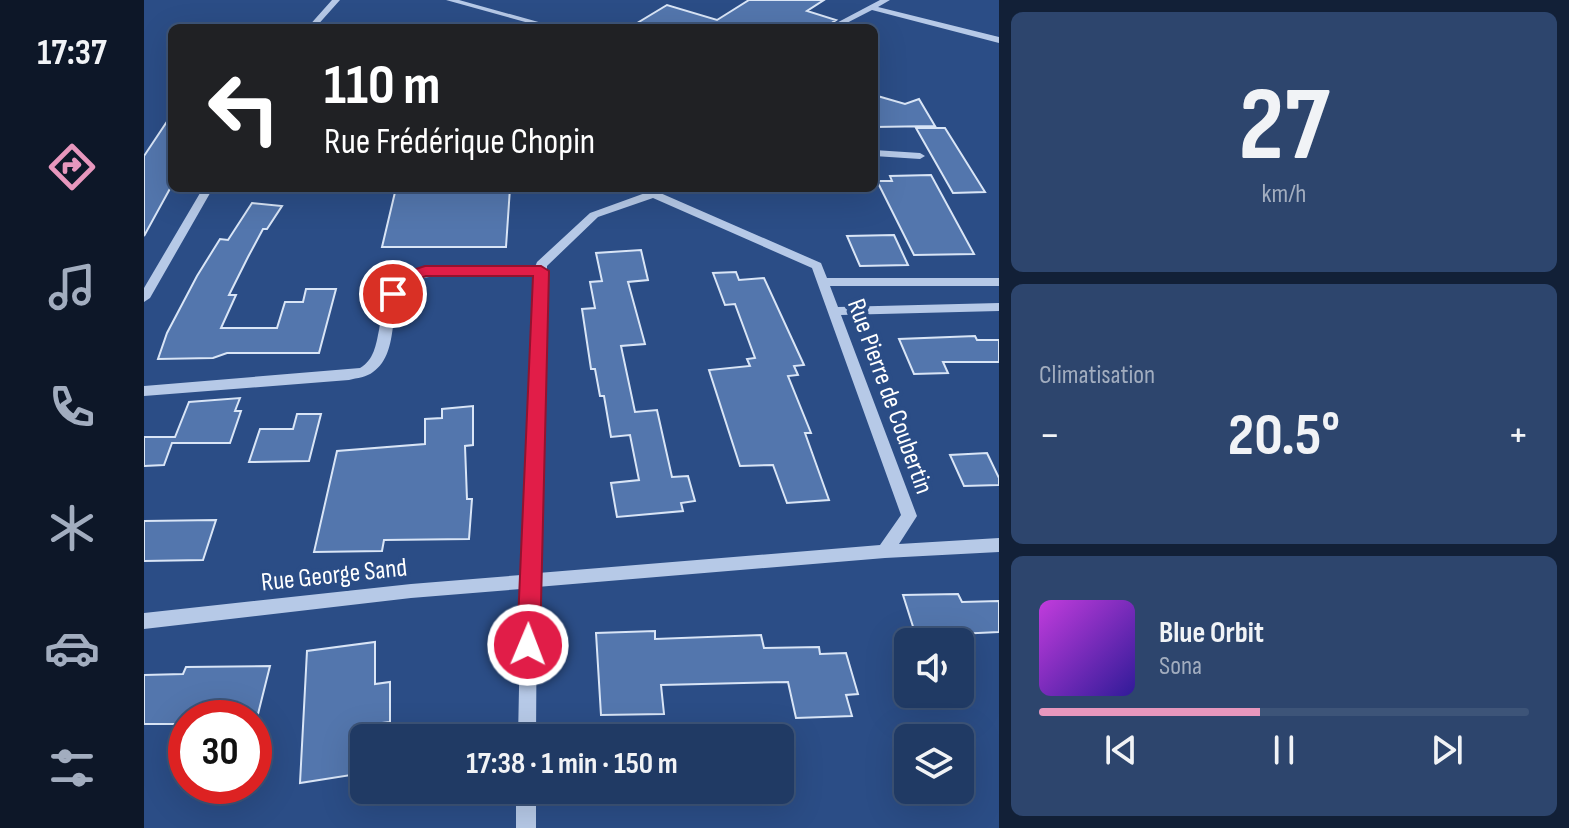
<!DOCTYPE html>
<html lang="fr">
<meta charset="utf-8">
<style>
:root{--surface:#203a64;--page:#2d456d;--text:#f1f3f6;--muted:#a2adbf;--line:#3d5478;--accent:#e797bd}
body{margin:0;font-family:"Sofia Sans Condensed",sans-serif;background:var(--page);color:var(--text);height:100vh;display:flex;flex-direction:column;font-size:30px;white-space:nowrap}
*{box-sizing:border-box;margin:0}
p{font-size:26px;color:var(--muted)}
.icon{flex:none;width:44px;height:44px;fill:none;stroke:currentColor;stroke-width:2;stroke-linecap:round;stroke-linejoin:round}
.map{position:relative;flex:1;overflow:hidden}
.drawer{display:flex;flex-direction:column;gap:12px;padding:12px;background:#122037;width:570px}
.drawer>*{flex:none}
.top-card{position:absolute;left:24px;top:24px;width:710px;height:168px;border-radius:12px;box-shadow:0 8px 32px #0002,0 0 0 2px var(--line);background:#202124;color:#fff;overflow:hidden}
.tools{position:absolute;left:750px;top:628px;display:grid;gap:16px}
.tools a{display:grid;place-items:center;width:80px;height:80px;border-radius:12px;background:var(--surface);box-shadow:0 8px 32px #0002,0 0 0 2px var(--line);font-size:40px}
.speed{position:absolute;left:24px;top:700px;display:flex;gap:16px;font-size:40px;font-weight:700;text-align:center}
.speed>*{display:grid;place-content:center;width:104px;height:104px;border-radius:50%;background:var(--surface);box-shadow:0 8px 32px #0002,0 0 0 2px var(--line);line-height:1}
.speed .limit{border:12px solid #d22;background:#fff;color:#111}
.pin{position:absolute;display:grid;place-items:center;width:68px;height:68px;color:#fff;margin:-34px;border:4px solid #fff;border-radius:50%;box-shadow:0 2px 8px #0007}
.me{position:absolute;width:88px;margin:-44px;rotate:1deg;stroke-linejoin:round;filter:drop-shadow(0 0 6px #0008)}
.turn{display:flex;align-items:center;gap:28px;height:168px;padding:0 24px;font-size:36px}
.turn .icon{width:104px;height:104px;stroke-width:2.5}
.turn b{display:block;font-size:56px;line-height:68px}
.big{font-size:60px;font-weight:700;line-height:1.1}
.drawer .card{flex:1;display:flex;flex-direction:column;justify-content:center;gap:12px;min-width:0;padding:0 28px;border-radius:12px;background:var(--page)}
.drawer .dial{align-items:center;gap:0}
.dial b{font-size:104px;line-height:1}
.song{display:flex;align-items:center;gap:24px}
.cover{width:96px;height:96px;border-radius:12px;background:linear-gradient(135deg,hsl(290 70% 55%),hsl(250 70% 35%))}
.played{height:8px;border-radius:4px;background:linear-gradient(90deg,var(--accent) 45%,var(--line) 45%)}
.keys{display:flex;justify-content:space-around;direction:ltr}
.heat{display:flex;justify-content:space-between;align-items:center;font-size:44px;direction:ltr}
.trip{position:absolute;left:206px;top:724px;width:444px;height:80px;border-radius:12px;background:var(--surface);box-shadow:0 8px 32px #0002,0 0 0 2px var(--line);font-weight:700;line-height:80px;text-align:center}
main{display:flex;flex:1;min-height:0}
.tabs{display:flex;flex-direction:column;width:144px;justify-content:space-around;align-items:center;background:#0d1728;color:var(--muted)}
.tabs .icon{width:56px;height:56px}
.tabs .on{color:var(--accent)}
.tabs b{font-size:36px;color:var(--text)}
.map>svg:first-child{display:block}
.building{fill:#5376ad;stroke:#d9e5f6;stroke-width:2}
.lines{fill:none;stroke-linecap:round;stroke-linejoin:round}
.minor{fill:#b6c9e7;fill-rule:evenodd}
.route{fill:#e11d48;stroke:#92132f;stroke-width:2}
.labels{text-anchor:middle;stroke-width:8;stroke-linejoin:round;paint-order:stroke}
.street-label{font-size:26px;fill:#fff;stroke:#2b4d86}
</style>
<main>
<nav class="tabs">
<b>17:37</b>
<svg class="icon on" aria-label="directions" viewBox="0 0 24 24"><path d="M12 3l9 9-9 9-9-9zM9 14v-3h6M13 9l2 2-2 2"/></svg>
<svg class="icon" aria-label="music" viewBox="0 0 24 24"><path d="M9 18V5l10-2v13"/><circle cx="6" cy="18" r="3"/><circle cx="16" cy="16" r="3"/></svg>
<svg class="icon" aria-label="phone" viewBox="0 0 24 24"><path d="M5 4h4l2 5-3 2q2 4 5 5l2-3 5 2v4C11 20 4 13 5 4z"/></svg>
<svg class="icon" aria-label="climate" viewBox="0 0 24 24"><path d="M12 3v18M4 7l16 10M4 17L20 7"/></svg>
<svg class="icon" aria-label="car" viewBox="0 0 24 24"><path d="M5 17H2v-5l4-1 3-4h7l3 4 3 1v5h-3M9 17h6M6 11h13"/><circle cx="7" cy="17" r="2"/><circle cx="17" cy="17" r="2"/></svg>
<svg class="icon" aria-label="filters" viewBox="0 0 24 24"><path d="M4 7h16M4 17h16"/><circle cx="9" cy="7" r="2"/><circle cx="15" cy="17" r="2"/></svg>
</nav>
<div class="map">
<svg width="855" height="828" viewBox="0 0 855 828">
<rect width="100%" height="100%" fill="#2b4d86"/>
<path class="building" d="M605 0H680L663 11 692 20 680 28H485L523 5 573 20Z
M730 95 761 104 775 99 791 126 730 127Z
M28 114V185L0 236V156Z
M772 128H801L841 192 809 193Z
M787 175 830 254 770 255 733 181H748L746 176Z
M252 188H366L362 247H238Z
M108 203 138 206 123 229H119L104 257 85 295H92L77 328H133L141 302H159L162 289H192L175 353H83L69 358 14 359 23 333 53 276 76 239 84 240Z
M750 235 764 265 716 266 703 236Z
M497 250 504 280 484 282 501 344 477 346 491 412 513 410 528 477 544 476 551 501 537 503 539 511 473 517 467 483 495 480 486 435 467 437 460 396H456L451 369H447L438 309 451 308 446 282 458 281 452 253Z
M592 272 595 280 620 278 660 365 650 366 654 375 644 376 667 433H661L685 500 643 503 629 465 596 466 565 370 606 366 603 359 611 358 591 304 581 305 569 273Z
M831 336 833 340H855V362H799L804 373 770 374 755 339Z
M96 398 91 411H97L86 443H28L20 465 0 466V437H31L45 402Z
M329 406V445L321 446 323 499H328L325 539 240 540 238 551 170 552 193 451 281 444V419L298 418V409Z
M153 414H177L165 461 105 462 116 429H149Z
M843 453 855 478V485L820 486 806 455Z
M72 520 59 560 0 561V521Z
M814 594 818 602 855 601V632L772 636 759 595Z
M511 631V639L617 635 620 648 675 647 676 654 702 653 714 694 702 695 708 716 652 718 644 682 517 685 520 714 457 715 452 633Z
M231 642V684L246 682V722L231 724V738H220V773L156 783 163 651Z
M126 666 113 718H42V724H0V675L39 674 42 667Z"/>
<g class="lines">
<path class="minor" d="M188 0H196L171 28H163Z
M302 0H315L416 28H403Z
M736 0H746L734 7 855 37V43L728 10 693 28H683Z
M730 150 776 153 781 156 776 159 730 156Z
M59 188H69L6 298 0 302V288Z
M504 188H514V192L677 263 683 278H855V286H686L694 307 855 303V311L697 315 773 516 755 544 855 538V552L741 558 393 587 392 738H374L377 589 267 598 0 629V613L267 584 377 575 391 275 309 273 267 280C240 302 259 351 229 372 223 377 213 378 205 380L0 396V386L216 368C230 360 232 345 235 330 238 314 239 295 250 282 270 257 360 267 391 267L393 262 446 213 504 192ZM509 198 668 268 757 515 736 545 394 573 403 266 454 217Z
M372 790H392V828H372Z"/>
</g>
<path class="route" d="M281 266H397L405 271 396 645 392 652 384 655 376 652 373 645 389 276H282L265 282 255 297H243L241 294 253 275Z"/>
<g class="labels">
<g class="street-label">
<text transform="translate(747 396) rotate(70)" y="9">Rue Pierre de Coubertin</text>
<text transform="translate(190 574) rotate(-6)" y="9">Rue George Sand</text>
</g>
</g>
</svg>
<div class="tools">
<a><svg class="icon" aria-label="sound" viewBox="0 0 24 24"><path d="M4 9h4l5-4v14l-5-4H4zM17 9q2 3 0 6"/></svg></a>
<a><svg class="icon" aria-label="layers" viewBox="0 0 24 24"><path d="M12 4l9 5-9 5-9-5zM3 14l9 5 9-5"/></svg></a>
</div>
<div class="speed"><div class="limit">30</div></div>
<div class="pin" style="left:249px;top:294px;background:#d93025"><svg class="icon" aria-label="arrive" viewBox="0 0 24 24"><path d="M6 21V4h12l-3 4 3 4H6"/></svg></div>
<svg class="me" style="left:384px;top:645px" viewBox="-20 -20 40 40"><circle r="17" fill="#e11d48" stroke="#fff" stroke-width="3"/><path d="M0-11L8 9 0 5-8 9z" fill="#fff"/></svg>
<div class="trip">17:38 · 1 min · 150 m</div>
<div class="top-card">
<div class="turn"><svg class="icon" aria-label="left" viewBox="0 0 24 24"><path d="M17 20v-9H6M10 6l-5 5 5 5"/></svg><div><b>110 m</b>Rue Frédérique Chopin</div></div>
</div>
</div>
<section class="drawer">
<div class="card dial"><b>27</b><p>km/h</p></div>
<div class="card"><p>Climatisation</p>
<div class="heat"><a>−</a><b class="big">20.5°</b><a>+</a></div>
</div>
<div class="card">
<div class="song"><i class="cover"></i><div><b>Blue Orbit</b><p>Sona</p></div></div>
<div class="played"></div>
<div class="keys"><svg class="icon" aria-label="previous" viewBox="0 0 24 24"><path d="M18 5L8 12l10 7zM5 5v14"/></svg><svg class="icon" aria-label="pause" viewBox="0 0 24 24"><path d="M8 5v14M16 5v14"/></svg><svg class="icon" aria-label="next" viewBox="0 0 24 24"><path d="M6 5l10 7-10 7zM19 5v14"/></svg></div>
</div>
</section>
</main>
